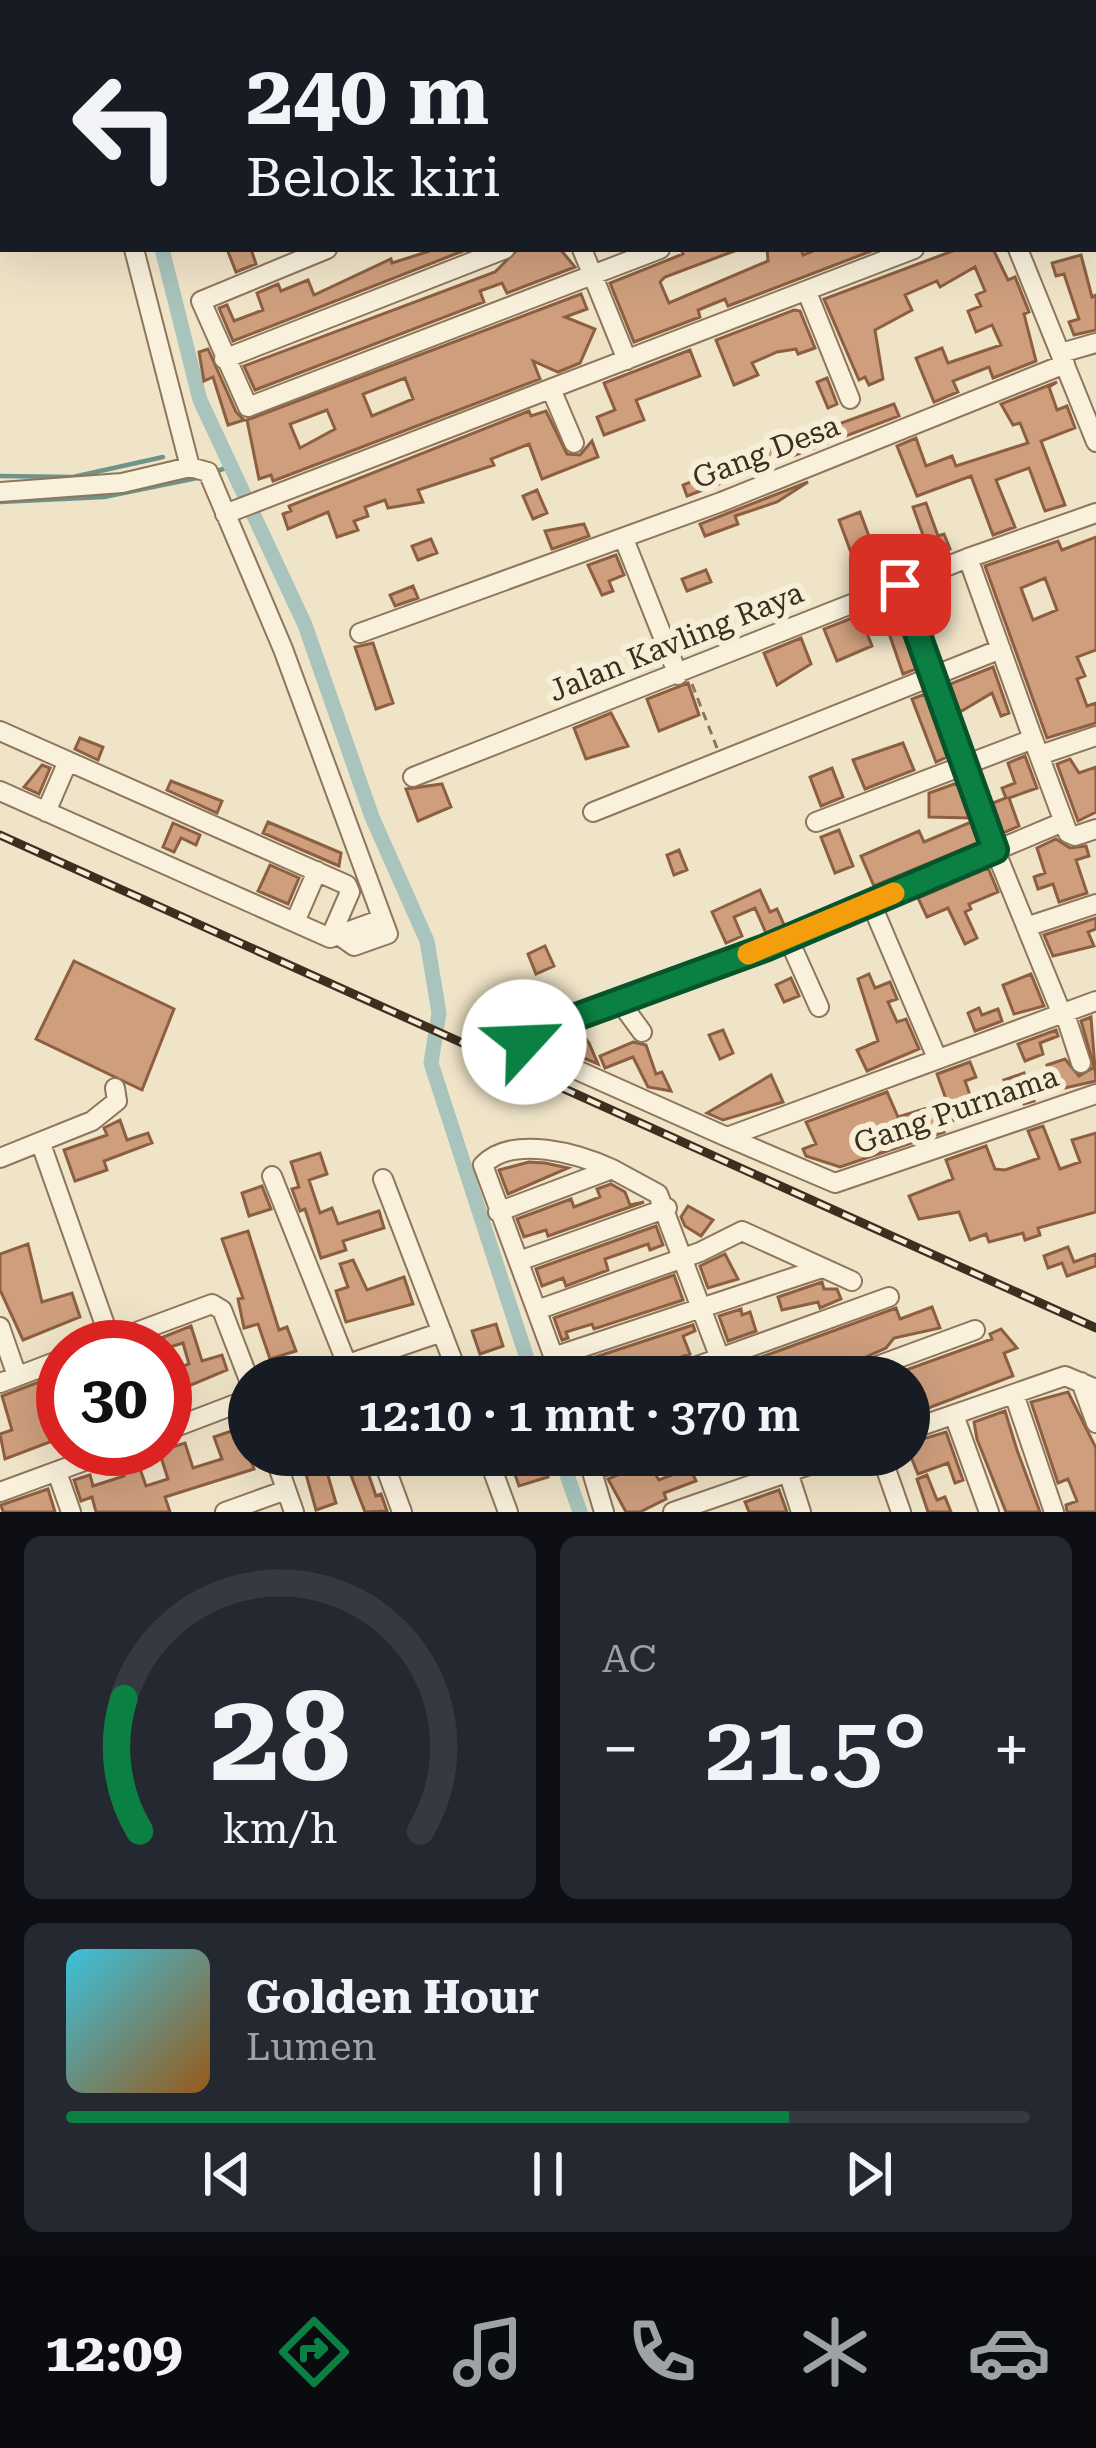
<!DOCTYPE html>
<html lang="id">
<meta charset="utf-8">
<style>
:root{--surface:#171b24;--page:#242831;--text:#f1f3f6;--muted:#9ea1a6;--line:#363941;--accent:#0b8043}
body{margin:0;font-family:"Roboto Serif",serif;background:var(--page);color:var(--text);height:100vh;display:flex;flex-direction:column;font-size:45px;white-space:nowrap}
*{box-sizing:border-box;margin:0}
p{font-size:39px;color:var(--muted)}
.icon{flex:none;width:66px;height:66px;fill:none;stroke:currentColor;stroke-width:2;stroke-linecap:round;stroke-linejoin:round}
.map{position:relative;height:1512px;overflow:hidden}
.drawer{display:flex;flex-direction:column;gap:24px;padding:24px;background:#0d0f14;flex:1}
.drawer>*{flex:none}
.top-card{position:absolute;left:0px;top:0px;width:1098px;height:252px;box-shadow:0 12px 48px #0002;background:#171b24;color:var(--text);overflow:hidden}
.speed{position:absolute;left:36px;top:1320px;display:flex;gap:24px;font-size:60px;font-weight:700;text-align:center}
.speed>*{display:grid;place-content:center;width:156px;height:156px;border-radius:50%;background:var(--surface);box-shadow:0 12px 48px #0002;line-height:1}
.speed .limit{border:18px solid #d22;background:#fff;color:#111}
.pin{position:absolute;display:grid;place-items:center;width:102px;height:102px;color:#fff;margin:-51px;border-radius:24px;box-shadow:0 6px 18px #0006}
.me{position:absolute;width:132px;margin:-66px;rotate:65deg;stroke-linejoin:round;filter:drop-shadow(0 0 9px #0008)}
.turn{display:flex;align-items:center;gap:42px;height:252px;padding:0 48px;font-size:54px}
.turn .icon{width:156px;height:156px;stroke-width:2.5}
.turn b{display:block;font-size:84px;line-height:102px}
.big{font-size:90px;font-weight:600;line-height:1.1}
.drawer .tile{flex:1;display:flex;flex-direction:column;justify-content:center;gap:18px;min-width:0;padding:0 42px;border-radius:18px;background:var(--page)}
.drawer .dial{align-items:center;gap:0}
.dial svg{height:312px;overflow:visible;fill:none;stroke:var(--line);stroke-width:7;stroke-linecap:round;text-anchor:middle}
.dial text{fill:var(--text);stroke:none}
.song{display:flex;align-items:center;gap:36px}
.cover{width:144px;height:144px;border-radius:18px;background:linear-gradient(135deg,hsl(190 70% 55%),hsl(30 70% 35%))}
.played{height:12px;border-radius:6px;background:linear-gradient(90deg,var(--accent) 75%,var(--line) 75%)}
.keys{display:flex;justify-content:space-around;direction:ltr}
.heat{display:flex;justify-content:space-between;align-items:center;font-size:66px;direction:ltr}
.drawer .tiles{flex:1;display:grid;gap:24px;grid-template-columns:1fr 1fr}
.tile:last-child{grid-column:span 2}
.trip{position:absolute;left:228px;top:1356px;width:702px;height:120px;border-radius:60px;background:var(--surface);box-shadow:0 12px 48px #0002;font-weight:600;line-height:120px;text-align:center}
.tabs{display:flex;height:192px;justify-content:space-around;align-items:center;background:#090b0e;color:var(--muted)}
.tabs .icon{width:84px;height:84px}
.tabs .current{color:var(--accent)}
.tabs b{font-size:54px;color:var(--text)}
.map>svg:first-child{display:block}
.lines{fill:none;stroke-linecap:round;stroke-linejoin:round}
.stream{stroke:#6f938a;stroke-width:4.5}
.canal{stroke:#a9c4bc;stroke-width:15}
.building{fill:#cf9f7d;stroke:#8d5f41;stroke-width:3;fill-rule:evenodd}
.minor-casing{stroke:#8d765c;stroke-width:22}
.path{stroke:#8d765c;stroke-width:3;stroke-dasharray:9 6;stroke-linecap:butt}
.minor{stroke:#faf1dc;stroke-width:18}
.rail-casing{stroke:#3d2e20;stroke-width:9}
.rail{stroke:#f7eed8;stroke-width:4.5;stroke-dasharray:14;stroke-linecap:butt}
.route-casing{stroke:#07532c;stroke-width:30}
.route{stroke:#0b8043;stroke-width:21}
.slow{stroke:#f59e0b;stroke-width:21}
.labels{text-anchor:middle;stroke-width:12;stroke-linejoin:round;paint-order:stroke}
.street-label{font-size:30px;fill:#3d2e20;stroke:#f7eed8}
</style>
<div class="map">
<svg width="1096" height="1512" viewBox="0 0 1096 1512">
<rect width="100%" height="100%" fill="#f0e4c8"/>
<g class="lines">
<path class="stream" d="M217 471 232 466
M0 476 73 477 163 457
M0 502 104 497 197 478"/>
<path class="canal" d="M101 0 102 3
M162 249 200 400 305 625 372 817 427 941 439 1013 431 1063 533 1377
M560 1455 580 1512"/>
</g>
<path class="building" d="M227 249H251L256 264 236 272Z
M436 249H468L233 341 219 308 227 305 234 321 263 310 257 293 278 284 281 291 308 280 314 295 391 259 392 263Z
M518 249H560L575 267 507 293 502 283 480 291 484 302 255 390 244 366 495 272Z
M681 249 737 250 665 277 660 282 669 303 768 261 767 249H801L803 255 818 249 874 250 728 306 725 299 698 310 700 317 634 342 610 283 683 254Z
M958 249H993L1008 280 1015 277 1029 312 1024 314 1036 361 993 378 989 367 953 381 958 392 934 402 916 358 942 348 948 363 1001 345 992 325 976 332 968 311 981 306 976 295 985 291 975 267 940 287 937 281 905 295 912 310 875 330 883 379 869 385 865 377 859 380 824 299Z
M1081 255 1092 297 1096 295V330L1074 335 1069 322 1079 319 1064 274 1056 276 1052 263Z
M581 294 587 309 565 317 595 329 580 363 558 372 533 361 540 379 273 481 271 475 259 479 247 420ZM405 378 413 399 372 416 363 394ZM327 410 335 429 300 448 290 424Z
M794 310 800 311 815 348 798 354 796 349 777 352 752 363 758 375 734 385 716 340Z
M208 349 236 412 244 420 228 425 213 377 204 381 199 352Z
M690 350 700 376 636 400 644 420 604 435 597 417 615 410 604 383Z
M827 378 837 404 828 408 817 382Z
M1057 382 1049 387 1057 410 1067 406 1075 428 1041 441 1065 505 1045 511 1029 468 996 480 1015 527 993 535 971 476 917 496 897 446 916 438 926 466 952 456 956 466 1028 443 1020 423 1013 425 1001 404Z
M894 404 899 416 687 496 683 485 698 479 700 484 725 474 723 469 742 459Z
M529 411 531 416 546 411 567 454 580 455 592 441 598 457 542 479 529 444 491 459 494 465 418 490 423 502 388 508 385 500 365 507 368 516 354 521 358 530 337 537 328 512 288 529 283 514 291 511 289 506Z
M808 482 777 502 735 516 738 524 705 536 700 524Z
M537 490 547 513 533 519 523 496Z
M926 503 938 536 944 534 950 549 914 565 906 544 924 538 913 507Z
M860 512 883 574 862 582 839 520Z
M584 524 589 536 552 549 545 531Z
M1096 537V650L1077 657 1085 676 1077 679 1087 706 1096 703V723L1047 738 985 566 1058 541 1062 550ZM1045 578 1057 610 1033 620 1021 588Z
M431 539 437 553 418 560 412 546Z
M616 555 624 575 609 581 613 591 602 595 588 565Z
M706 570 711 582 687 591 682 579Z
M413 586 418 598 395 606 390 595Z
M892 603 916 669 903 674 880 607Z
M860 615 872 646 837 661 824 629Z
M801 638 811 664 777 685 764 653Z
M643 640 653 667 639 672 629 645Z
M373 643 393 703 376 709 355 647Z
M993 667 1009 713 1001 716 992 693 960 712 950 684Z
M688 683 699 715 659 731 647 699Z
M925 694 947 757 936 762 912 699Z
M611 713 628 746 586 759 574 728Z
M80 738 103 747 98 760 75 749Z
M903 743 914 770 865 789 853 760Z
M1025 756 1037 788 1009 798 1019 826 1003 833 993 803 1006 798 1002 788 1015 783 1008 763Z
M1070 759 1079 773 1096 767V812L1078 821 1057 764Z
M42 765 50 768 39 794 24 787Z
M832 768 843 797 821 806 810 777Z
M171 781 222 801 217 813 167 790Z
M957 783 969 818 929 817V793Z
M442 784 451 807 418 821 406 789Z
M268 822 341 853 339 866 263 833Z
M971 822 978 843 874 886 861 856 919 831 924 842Z
M173 823 200 835 196 845 181 838 174 852 163 847Z
M839 830 853 866 835 873 821 837Z
M1056 839 1070 848 1086 846 1089 856 1076 860 1087 893 1059 902 1053 884 1038 889 1034 877 1045 873 1037 848Z
M679 850 687 870 674 875 667 855Z
M270 865 299 878 288 904 258 891Z
M988 868 998 892 969 904 971 909 965 912 977 938 965 944 948 908 927 917 918 898Z
M760 890 770 912 777 909 784 925 766 933 755 908 734 917 742 936 726 943 712 912Z
M1096 918V929L1088 932 1094 946 1053 956 1044 935Z
M545 946 554 966 536 974 528 954Z
M74 961 174 1009 142 1090 36 1039Z
M869 974 875 988 890 982 897 999 888 1002 897 1022 906 1019 919 1049 867 1071 857 1050 878 1041 858 979Z
M1031 974 1044 1006 1014 1014 1003 985Z
M791 978 799 996 784 1002 776 985Z
M979 1008 982 1015 998 1009 1002 1021 975 1031 968 1013Z
M1091 1017 1096 1081 1056 1090 1047 1065 1065 1059 1079 1076 1094 1067 1081 1021Z
M723 1030 733 1053 720 1059 709 1035Z
M1056 1030 1058 1036 1040 1043 1043 1054 1025 1061 1018 1044Z
M580 1031 589 1043 598 1064 579 1056 573 1043H549Z
M633 1042 646 1045 656 1074 662 1072 671 1091 648 1087 633 1057 605 1068 600 1056Z
M970 1062 976 1077 965 1081 976 1112 941 1125 944 1132 840 1167 806 1156 803 1149 816 1144 806 1122 887 1092 898 1117 947 1102 937 1074Z
M1024 1073 1034 1101 1024 1104 1020 1096 999 1103 995 1091 1007 1087 1004 1080Z
M771 1075 783 1102 723 1120 707 1113Z
M120 1120 127 1140 148 1133 152 1143 104 1161 107 1170 75 1181 64 1150 107 1135 104 1128Z
M1043 1126 1060 1169 1080 1162 1072 1140 1096 1133V1212L1038 1228 1040 1235 1025 1240 1023 1233 989 1242 986 1234 970 1240 959 1212 919 1219 909 1196 953 1179 946 1160 986 1146 995 1169 1005 1170 1039 1158 1028 1131Z
M320 1153 327 1174 309 1180 320 1213 332 1208 338 1224 379 1211 384 1228 343 1241 346 1250 321 1258 305 1209 300 1211 292 1189 299 1187 291 1162Z
M529 1162 545 1163 568 1168 508 1194 499 1170Z
M611 1184 625 1192 630 1205 644 1202 548 1236 546 1230 524 1237 517 1219 571 1199 574 1207 600 1197 597 1189Z
M262 1186 271 1209 249 1216 242 1193Z
M688 1206 713 1220 701 1236 685 1226 681 1217Z
M656 1226 663 1245 650 1250 648 1244 605 1259 608 1270 566 1286 563 1278 542 1286 536 1269Z
M248 1231 279 1330 287 1327 296 1351 270 1359 258 1324 244 1328 238 1299 243 1298 222 1239Z
M28 1244 42 1302 72 1293 80 1317 23 1340 0 1290V1254Z
M1068 1247 1074 1262 1096 1254V1266L1067 1276 1062 1263 1048 1268 1044 1256Z
M725 1254 738 1279 708 1288 700 1266Z
M353 1260 367 1290 404 1277 413 1304 346 1322 336 1291 348 1287 340 1264Z
M674 1275 683 1300 594 1329 592 1324 566 1332 568 1338 562 1340 554 1318Z
M822 1282 824 1289H837L841 1299 820 1308 818 1302 782 1310 778 1297Z
M932 1307 940 1328 894 1338 886 1348 836 1370 808 1376 740 1377 737 1366 896 1308 900 1319Z
M741 1309 742 1315 750 1312 756 1331 728 1341 719 1316Z
M496 1324 503 1346 480 1354 472 1331Z
M693 1325 695 1331 683 1336 690 1354 670 1361 610 1377H594L590 1365 573 1371 571 1365Z
M191 1326 202 1361 222 1355 227 1370 165 1396V1372L189 1364 183 1343 167 1348 163 1337Z
M1001 1329 1017 1348 1004 1353 1013 1376 923 1410 903 1371 992 1339 990 1334Z
M63 1373V1437L5 1459 0 1434 12 1430 2 1396Z
M1068 1392 1096 1448V1512H1067L1066 1505 1077 1501 1068 1479 1058 1483 1031 1402Z
M1005 1411 1017 1450 1040 1512H1006L977 1439 974 1422Z
M249 1425 245 1442 254 1469 165 1497 170 1512H96L92 1497 81 1501 74 1480 90 1475 93 1486 124 1476 120 1465 137 1460 146 1486 168 1479 159 1451 185 1443 193 1468 222 1459 214 1437Z
M946 1432 963 1480 955 1483 948 1463 918 1474 909 1452V1443Z
M317 1455H338L340 1464 326 1469 336 1503 316 1510 302 1460Z
M527 1455H573V1457L545 1467 548 1477 519 1486 512 1466 529 1461Z
M734 1455H780V1456L741 1474Z
M647 1462 659 1480 690 1468 696 1481 664 1493 666 1499 640 1512H626L608 1479Z
M365 1464 376 1496 381 1494 387 1511 365 1512 349 1470Z
M927 1475 937 1500 945 1497 951 1512H928L917 1479Z
M48 1489 55 1512H3L1 1505Z
M779 1490 787 1512H749L745 1502Z"/>
<g class="lines">
<defs>
<path id="minor" d="M76 0V3
M921 0 922 3
M270 3 278 0
M727 3 734 0
M832 3 840 0
M1095 80H1096
M0 106 3 105
M1095 130H1096
M134 249 190 467
M327 249 201 301 248 407 660 249
M582 249 627 360
M1018 249 1096 442
M807 292 850 399
M1061 353 1096 343
M224 359 505 249
M551 389 574 443
M0 492 122 483 190 467 208 472 283 649 388 934 354 946 340 936
M225 514 914 249
M624 539 678 675
M900 585 995 850 1061 1012
M360 633 721 502 1065 364
M0 731 347 885 350 892 330 938
M1033 739 1068 833 1075 836 1096 829
M1040 755 1096 736
M413 777 968 558 1096 513
M0 791 330 938 382 919
M46 812 68 761
M593 812 1001 649
M816 822 1033 739 968 558
M871 903 937 1058
M295 922 317 871
M1029 926 1096 904
M788 938 819 1007
M1096 1001 727 1137 835 1183 1096 1094
M620 1002 642 1032
M1064 1011 1081 1063
M727 1137 532 1050 525 1037 765 948 1063 822
M41 1144 111 1342
M0 1158 92 1121 117 1101 115 1088
M272 1176 352 1377
M383 1179 459 1377
M498 1212 612 1169 658 1194 727 1377
M519 1261 667 1208
M537 1310 700 1252 742 1231 852 1281
M0 1327 17 1376
M96 1347 212 1304 222 1310 249 1380
M553 1357 822 1268
M310 1377 442 1332
M561 1377 483 1165C513 1134 579 1154 612 1169
M667 1377 889 1297
M847 1377 975 1330
M1081 1382 1096 1423
M0 1383 63 1359
M1015 1397 1054 1512
M954 1415 989 1512
M909 1430 1065 1376 1096 1389
M165 1431 249 1399
M274 1455 294 1512
M381 1455 402 1512
M487 1455 508 1512
M587 1455 604 1512
M881 1455 901 1512
M592 1471 633 1455
M57 1472 71 1512
M788 1472 801 1512
M0 1492 117 1449
M225 1512 286 1490
M673 1512 838 1455"/>
</defs>
<use href="#minor" class="minor-casing"/>
<path class="path" d="M692 684 717 748"/>
<use href="#minor" class="minor"/>
<defs>
<path id="rail" d="M0 835 1096 1328"/>
</defs>
<use href="#rail" class="rail-casing"/>
<use href="#rail" class="rail"/>
</g>
<g class="lines">
<defs>
<path id="route" d="M524 1042 527 1035 765 948 995 850 900 585"/>
</defs>
<use href="#route" class="route-casing"/>
<use href="#route" class="route"/>
<path class="slow" d="M748 954 894 893"/>
</g>
<g class="labels">
<g class="street-label">
<text transform="translate(766 452) rotate(-21)" y="10">Gang Desa</text>
<text transform="translate(676 642) rotate(-22)" y="10">Jalan Kavling Raya</text>
<text transform="translate(956 1110) rotate(-19)" y="10">Gang Purnama</text>
</g>
</g>
</svg>
<div class="speed"><div class="limit">30</div></div>
<div class="pin" style="left:900px;top:585px;background:#d93025"><svg class="icon" aria-label="arrive" viewBox="0 0 24 24"><path d="M6 21V4h12l-3 4 3 4H6"/></svg></div>
<svg class="me" style="left:524px;top:1042px" viewBox="-20 -20 40 40"><circle r="19" fill="#fff"/><path d="M0-13L10 11 0 6-10 11z" fill="#0b8043"/></svg>
<div class="trip">12:10 · 1 mnt · 370 m</div>
<div class="top-card">
<div class="turn"><svg class="icon" aria-label="left" viewBox="0 0 24 24"><path d="M17 20v-9H6M10 6l-5 5 5 5"/></svg><div><b>240 m</b>Belok kiri</div></div>
</div>
</div>
<section class="drawer">
<div class="tiles">
<div class="tile dial"><svg viewBox="0 0 100 80">
<path d="M14 69A42 42 0 1 1 86 69"/>
<path d="M14 69A42 42 0 0 1 10 35" stroke="#0b8043"/>
<text x="50" y="56" font-size="32" font-weight="700">28</text>
<text x="50" y="72" font-size="11">km/h</text>
</svg></div>
<div class="tile"><p>AC</p>
<div class="heat"><a>−</a><b class="big">21.5°</b><a>+</a></div>
</div>
<div class="tile">
<div class="song"><i class="cover"></i><div><b>Golden Hour</b><p>Lumen</p></div></div>
<div class="played"></div>
<div class="keys"><svg class="icon" aria-label="previous" viewBox="0 0 24 24"><path d="M18 5L8 12l10 7zM5 5v14"/></svg><svg class="icon" aria-label="pause" viewBox="0 0 24 24"><path d="M8 5v14M16 5v14"/></svg><svg class="icon" aria-label="next" viewBox="0 0 24 24"><path d="M6 5l10 7-10 7zM19 5v14"/></svg></div>
</div>
</div>
</section>
<nav class="tabs">
<b>12:09</b>
<svg class="icon current" aria-label="directions" viewBox="0 0 24 24"><path d="M12 3l9 9-9 9-9-9zM9 14v-3h6M13 9l2 2-2 2"/></svg>
<svg class="icon" aria-label="music" viewBox="0 0 24 24"><path d="M9 18V5l10-2v13"/><circle cx="6" cy="18" r="3"/><circle cx="16" cy="16" r="3"/></svg>
<svg class="icon" aria-label="phone" viewBox="0 0 24 24"><path d="M5 4h4l2 5-3 2q2 4 5 5l2-3 5 2v4C11 20 4 13 5 4z"/></svg>
<svg class="icon" aria-label="climate" viewBox="0 0 24 24"><path d="M12 3v18M4 7l16 10M4 17L20 7"/></svg>
<svg class="icon" aria-label="car" viewBox="0 0 24 24"><path d="M5 17H2v-5l4-1 3-4h7l3 4 3 1v5h-3M9 17h6M6 11h13"/><circle cx="7" cy="17" r="2"/><circle cx="17" cy="17" r="2"/></svg>
</nav>
